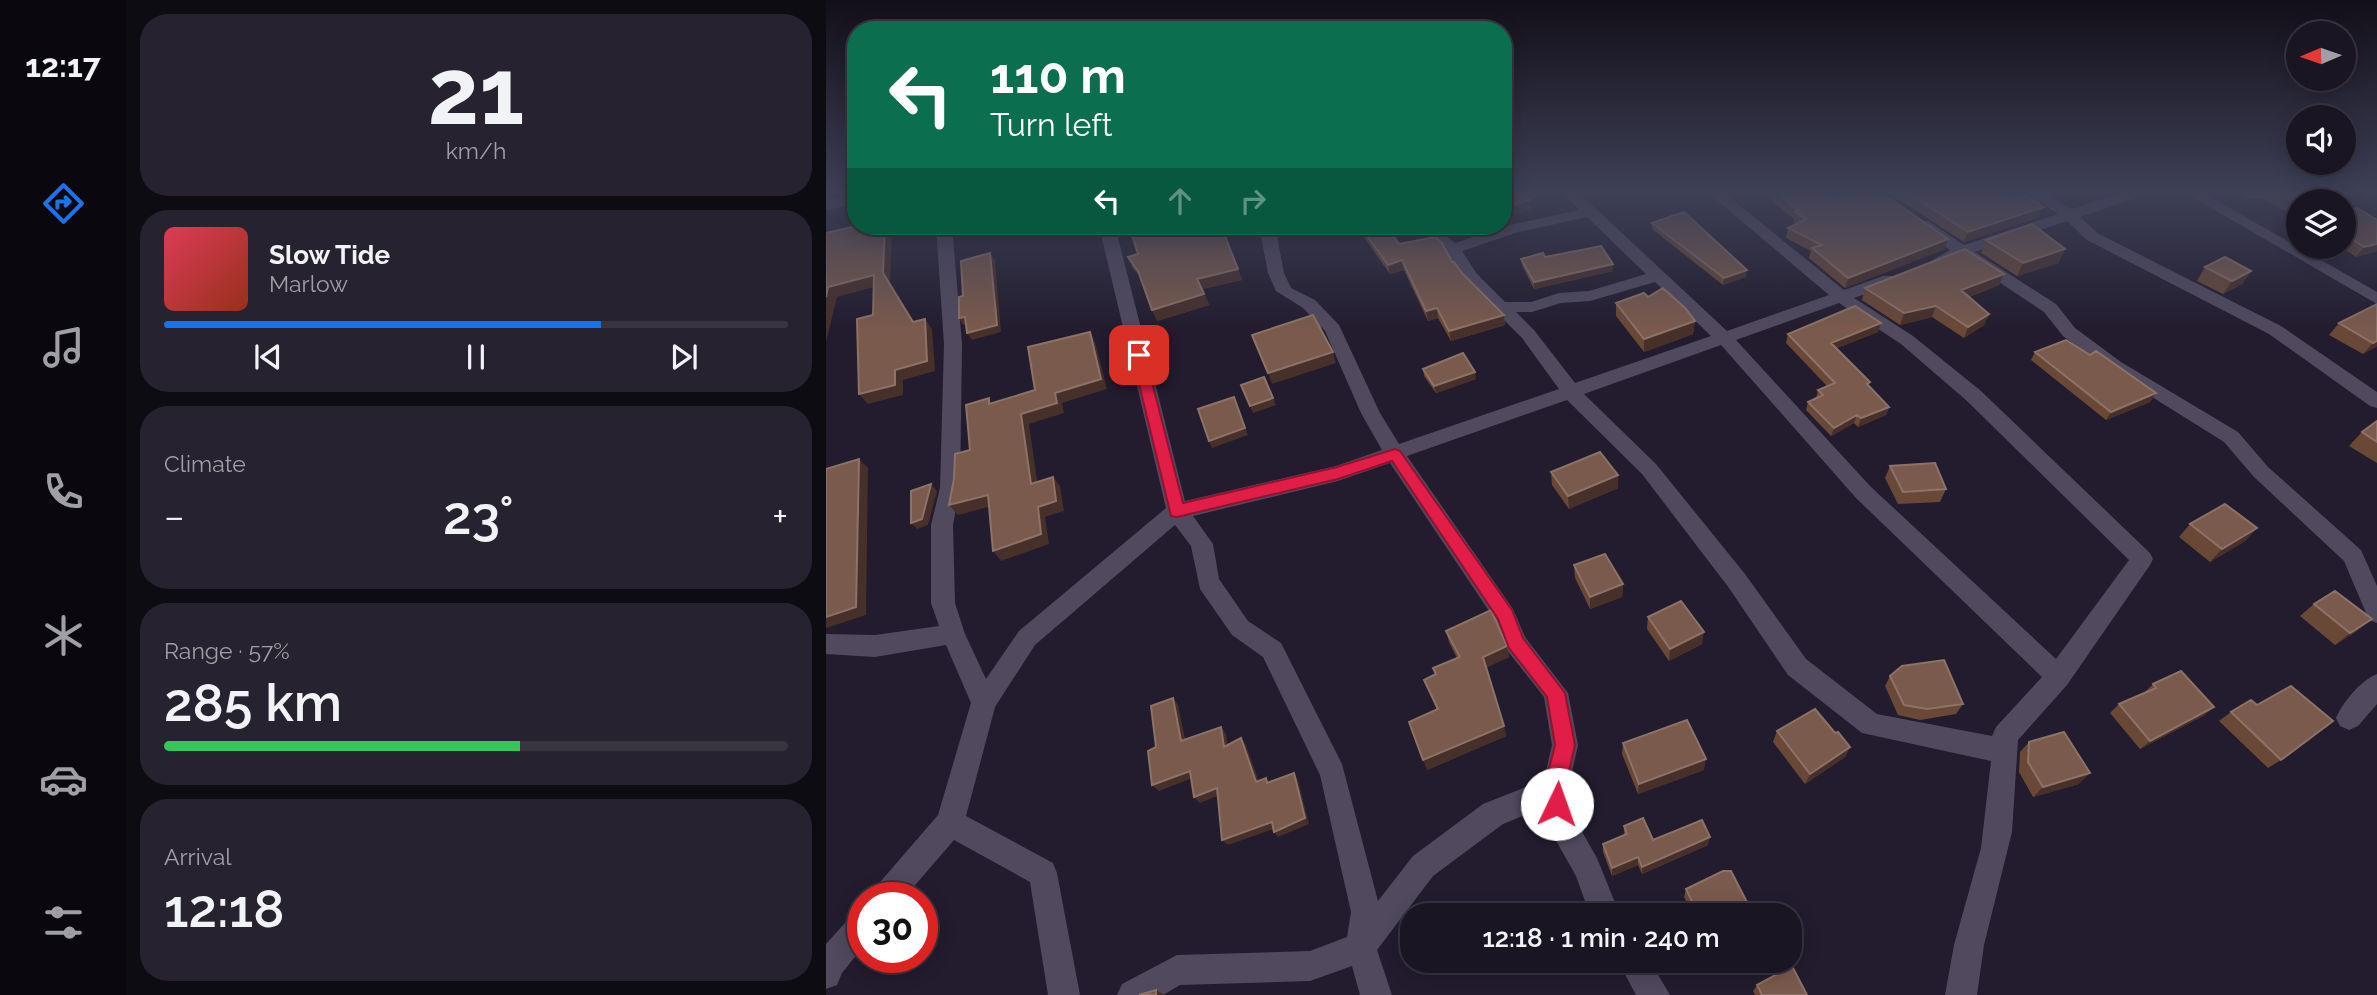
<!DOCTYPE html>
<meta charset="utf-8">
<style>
:root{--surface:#1a1522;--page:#27222f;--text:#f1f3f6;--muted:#9f9fa5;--line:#383440;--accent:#1a73e8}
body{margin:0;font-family:Raleway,sans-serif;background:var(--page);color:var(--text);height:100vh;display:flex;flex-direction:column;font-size:26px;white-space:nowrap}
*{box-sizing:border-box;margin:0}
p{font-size:23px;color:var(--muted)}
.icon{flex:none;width:38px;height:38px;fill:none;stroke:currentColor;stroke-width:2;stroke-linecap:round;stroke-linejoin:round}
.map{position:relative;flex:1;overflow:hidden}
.side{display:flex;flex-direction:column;gap:14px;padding:14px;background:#0e0c13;width:700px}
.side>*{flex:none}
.guide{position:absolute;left:21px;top:21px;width:665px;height:214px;border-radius:28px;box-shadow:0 4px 18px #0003,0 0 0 2px var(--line);background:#0b6e4f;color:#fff;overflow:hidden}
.needle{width:46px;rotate:268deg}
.buttons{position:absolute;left:1460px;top:21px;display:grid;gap:14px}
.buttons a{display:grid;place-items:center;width:70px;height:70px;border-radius:50%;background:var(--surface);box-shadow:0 4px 18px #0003,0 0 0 2px var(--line);font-size:35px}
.speed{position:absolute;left:21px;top:882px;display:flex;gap:14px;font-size:35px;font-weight:700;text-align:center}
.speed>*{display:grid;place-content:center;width:91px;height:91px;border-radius:50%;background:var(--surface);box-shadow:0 4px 18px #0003,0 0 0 2px var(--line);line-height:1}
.speed .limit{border:10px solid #d22;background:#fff;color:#111}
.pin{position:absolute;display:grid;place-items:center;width:60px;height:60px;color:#fff;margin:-30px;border-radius:14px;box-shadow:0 4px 10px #0006}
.me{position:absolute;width:77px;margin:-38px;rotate:3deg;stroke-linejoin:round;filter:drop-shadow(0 0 5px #0008)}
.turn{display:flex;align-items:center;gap:24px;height:147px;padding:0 28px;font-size:32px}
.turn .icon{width:91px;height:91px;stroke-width:2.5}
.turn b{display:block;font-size:49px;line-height:60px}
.lanes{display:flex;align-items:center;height:66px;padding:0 28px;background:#0003;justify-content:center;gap:35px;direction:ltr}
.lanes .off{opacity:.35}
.big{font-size:52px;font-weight:600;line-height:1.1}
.side .widget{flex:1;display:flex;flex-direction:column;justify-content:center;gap:10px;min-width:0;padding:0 24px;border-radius:28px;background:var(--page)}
.side .dial{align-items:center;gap:0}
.dial b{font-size:91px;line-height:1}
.song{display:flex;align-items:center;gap:21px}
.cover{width:84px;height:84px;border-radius:10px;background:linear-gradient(135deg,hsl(350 70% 55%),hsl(10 70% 35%))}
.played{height:7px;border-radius:4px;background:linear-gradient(90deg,var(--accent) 70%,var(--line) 70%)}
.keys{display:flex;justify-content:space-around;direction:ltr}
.heat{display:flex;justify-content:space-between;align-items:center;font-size:38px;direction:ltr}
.charge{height:10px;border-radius:5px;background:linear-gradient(90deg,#34c759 57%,var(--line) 0)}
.trip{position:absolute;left:574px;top:903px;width:402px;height:70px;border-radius:28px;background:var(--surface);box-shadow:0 4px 18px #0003,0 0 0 2px var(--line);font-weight:600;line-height:70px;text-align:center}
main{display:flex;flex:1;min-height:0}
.tabs{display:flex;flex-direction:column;width:126px;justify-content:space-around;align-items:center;background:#0a080e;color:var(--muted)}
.tabs .icon{width:49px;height:49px}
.tabs .on{color:var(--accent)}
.tabs b{font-size:32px;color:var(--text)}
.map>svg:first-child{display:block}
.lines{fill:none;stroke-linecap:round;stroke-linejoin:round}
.minor{fill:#514a5f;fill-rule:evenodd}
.wall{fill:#6a4837}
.shaded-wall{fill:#472f2a}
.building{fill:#7a5a4c;stroke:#8d7268;stroke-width:2}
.route{fill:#e11d48;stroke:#92132f;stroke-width:2}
</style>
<main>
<nav class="tabs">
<b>12:17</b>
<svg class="icon on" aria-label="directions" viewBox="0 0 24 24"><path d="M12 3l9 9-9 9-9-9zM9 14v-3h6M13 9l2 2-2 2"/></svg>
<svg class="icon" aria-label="music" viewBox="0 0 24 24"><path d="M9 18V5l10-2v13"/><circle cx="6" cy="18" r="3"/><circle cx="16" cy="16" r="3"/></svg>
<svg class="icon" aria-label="phone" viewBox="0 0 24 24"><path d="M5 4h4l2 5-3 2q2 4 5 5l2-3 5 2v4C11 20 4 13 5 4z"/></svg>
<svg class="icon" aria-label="climate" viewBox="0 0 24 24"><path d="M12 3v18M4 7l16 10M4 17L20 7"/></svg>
<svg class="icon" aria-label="car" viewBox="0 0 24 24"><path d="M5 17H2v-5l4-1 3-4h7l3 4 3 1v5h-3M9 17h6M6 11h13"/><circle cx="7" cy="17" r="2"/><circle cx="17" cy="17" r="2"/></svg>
<svg class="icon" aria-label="filters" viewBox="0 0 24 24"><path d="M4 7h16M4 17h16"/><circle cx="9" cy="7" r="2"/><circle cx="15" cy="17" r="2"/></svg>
</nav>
<section class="side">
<div class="widget dial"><b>21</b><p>km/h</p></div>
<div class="widget">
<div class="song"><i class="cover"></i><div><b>Slow Tide</b><p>Marlow</p></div></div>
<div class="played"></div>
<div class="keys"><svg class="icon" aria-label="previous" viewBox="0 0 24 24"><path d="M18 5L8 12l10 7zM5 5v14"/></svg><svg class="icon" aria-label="pause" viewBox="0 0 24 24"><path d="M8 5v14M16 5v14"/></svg><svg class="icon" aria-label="next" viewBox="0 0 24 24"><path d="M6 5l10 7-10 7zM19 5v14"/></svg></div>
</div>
<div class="widget"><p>Climate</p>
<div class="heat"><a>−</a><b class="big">23°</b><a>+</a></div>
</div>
<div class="widget"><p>Range · 57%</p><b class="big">285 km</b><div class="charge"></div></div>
<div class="widget"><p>Arrival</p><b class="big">12:18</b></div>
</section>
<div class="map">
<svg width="1551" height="995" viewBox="0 0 1551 995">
<rect width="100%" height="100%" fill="#221c2e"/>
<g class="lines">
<path class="minor" d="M735 191H751L901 331 1003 295 880 191H896L1018 290 1057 276H1069L1071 280 1069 284 1028 298 1087 336 1155 391 1324 553 1327 559 1324 565 1241 685 1192 740 1186 832 1158 945 1151 995H1119L1128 945 1155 848 1165 761 1036 733 962 675 903 588 816 474 741 400 581 456 687 609 699 637 742 693 752 745 742 789 747 816 771 858 794 915H764L750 876 724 830 718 807 677 824 607 876 551 950 566 995H534L526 966 484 981 354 985 337 995H291L296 984 351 955 484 951 521 937 525 912 494 775 437 657 406 635 374 589 365 546 349 525 209 645 169 707 140 816 227 863 231 873 254 995H222L204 882 128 840 78 898H45L49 888 112 815 145 703 120 645 49 657 0 654V634L49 635 113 626 105 603V525L114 488 118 344 110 226H126L136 344 134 488 127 525 129 603 139 634 160 679 193 631 340 508 273 226H289L359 501 510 466 556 450 535 413 499 331 477 308 450 291 442 273 433 226H449L458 273 465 288 489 300 513 325 554 413 573 444 733 389 696 338 639 281 620 251 591 226H608L629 243 684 225 753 210ZM761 217 820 274 763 291 733 293 705 302H679L651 274 636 251 693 232ZM829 282 885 336 749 383 708 330 690 312H706L735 303 764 301ZM1013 303 1075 344 1141 401 1303 560 1230 659 1044 486 910 340ZM895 345 1030 498 1216 677 1170 727 1166 736 1051 714 980 659 919 574 830 464 758 394ZM564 463 669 620 681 650 718 697 726 745 718 780 657 804 587 856 552 901 516 764 455 643 422 621 393 579 387 544 367 516 512 481Z
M1198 191H1215L1246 209 1301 191H1323L1321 194 1254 217 1273 234 1455 326 1551 392V408L1544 406 1443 334 1261 240 1241 221 1149 252 1230 304 1249 328 1295 362 1412 432 1442 467 1535 550 1551 586V623L1543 620 1518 561 1428 477 1398 442 1283 370 1237 336 1218 312 1135 257 1119 264H1107L1105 261 1124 250 1092 227 1089 224 1092 221H1102L1138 245 1232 214Z
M1356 191H1374L1551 292V304Z
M30 195V204L0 210V200Z
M1551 674V704L1532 726 1523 730 1514 726 1510 718C1517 702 1535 680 1551 674Z
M37 909V947L16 973 11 985 0 989V944L27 914Z
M792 961H824L844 995H810Z"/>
</g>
<path class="wall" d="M677 191H722V195L704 200 705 210 685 215 677 207Z
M935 191H997L1005 197 1119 249 1019 288 983 258 985 251 960 238 962 228 970 224 968 222V219Z
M1060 191H1175L1213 217 1138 242Z
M1410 191H1480L1472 201V238L1458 230 1465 220 1471 217 1435 198 1420 199Z
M1517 210 1551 251 1530 257 1515 247H1517Z
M826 223 920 277 897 285 826 229Z
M399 226V236L416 280 376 289 383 305 331 321 315 278 307 268 302 257Z
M461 226H491L470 233Z
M530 226H560L573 244 626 262 678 315 679 325 625 341 612 318 602 321 578 270 564 274Z
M1160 240 1233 263 1191 276 1155 253Z
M1486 247H1511L1494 252Z
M719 257 787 271 708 289 696 265 695 259Z
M1379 267 1425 271 1416 284 1397 294 1371 281Z
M1178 274 1173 285 1143 297 1163 314 1158 325 1138 338 1106 317 1074 325 1036 300 1039 288Z
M822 297 869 321 867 334 818 352 790 316V303Z
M1551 304V346L1537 354 1503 335 1513 323Z
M1052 332 1011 348 1043 386 1063 407 1060 415 1032 427 1028 423 1005 436 980 410 982 402 990 398 992 390 1001 386 960 343 962 334Z
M1209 352 1264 355 1330 393 1324 402 1280 420 1205 360Z
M597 369 650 379 610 393 598 376Z
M1551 421V463L1523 446 1536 432Z
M1064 466 1120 489 1114 502 1072 504 1059 478Z
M725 472 792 475V488L743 509 726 485Z
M1364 524 1431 528 1419 541 1384 562 1353 537Z
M748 565 797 584 796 597 764 609 749 578Z
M1488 604 1531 631 1509 645 1474 616Z
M822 617 876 644 843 661 821 629Z
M620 631 681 646 683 657 660 667 680 736 601 770 611 710 602 690 598 680 609 674 607 668 631 658 623 642Z
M1064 676 1137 704 1130 714 1094 720 1072 715 1059 686Z
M1327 684 1388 707 1377 716 1314 749 1284 713 1293 704 1318 693Z
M1405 712 1455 760 1442 768 1393 721Z
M951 731 1009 733 1024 747 1019 757 979 784 947 742Z
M1203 742 1253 784 1207 797 1193 772 1194 752Z
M797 743 878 770 812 794 796 754Z
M798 826 827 840 882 845 816 874 812 865 786 876 777 852V844L798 836Z
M860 889 924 915 865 912 858 897Z
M931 985 981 995H929L927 991Z"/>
<path class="shaded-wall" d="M0 191H17L18 193 0 199Z
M704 191H722V195L704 200 705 210 685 215 684 206 698 193Z
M1218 207 1213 217 1138 242 1142 232Z
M59 226H64L66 229 64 283 94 332 87 322 57 273Z
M204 226H236V228L208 232Z
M468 226H491L470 233Z
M1122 239 1119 249 1019 288 1022 278Z
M1551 244V251L1530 257 1538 247Z
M1498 247H1511L1494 252Z
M1239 249 1233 263 1191 276 1197 263Z
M164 253 169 260 175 332 146 340 141 333Z
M576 260 578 270 564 274 562 265Z
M787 264V271L708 289V282Z
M412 269 416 280 376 289 371 279Z
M921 270 920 277 897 285 898 278Z
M1425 271 1416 284 1397 294 1406 281Z
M1178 274 1173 285 1130 302 1135 290Z
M48 275 55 285 11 297 0 342V297L2 287Z
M378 294 383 305 331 321 326 310Z
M1110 306 1106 317 1074 325 1078 313Z
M611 308 612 318 602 321 600 311Z
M1163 314 1158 325 1138 338 1142 327Z
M678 315 679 325 625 341 623 331Z
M139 317 143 324 137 325 133 318Z
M99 319 106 329 109 371 77 380V395L42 404 33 394 69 370Z
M869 321 867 334 818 352V339Z
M1055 323 1052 332 1003 351 1005 343Z
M264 332 269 342 281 389 236 403 238 413 203 424 213 494 205 484 195 414 229 393Z
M1551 341V346L1537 354 1547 343Z
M507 352 510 363 446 384 442 373Z
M649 372 650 379 610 393 608 386Z
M1330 393 1324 402 1280 420 1285 412Z
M408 397 422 435 386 448 383 441Z
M447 398 450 405 427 413 424 406Z
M1063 407 1060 415 1032 427 1035 418Z
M1031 415 1028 423 1005 436 1008 428Z
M33 459 42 468 40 615 0 628V617Z
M792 475V488L743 509 742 496Z
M227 477 234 486 238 511 219 517 223 544 175 561 167 551 212 507Z
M105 484 111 491 102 525 91 529 85 523Z
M162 495 170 505 132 515 123 505Z
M1431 528 1419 541 1384 562 1396 549Z
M797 584 796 597 764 609V597Z
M1546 619 1531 631 1509 645 1524 633Z
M878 632 876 644 843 661 844 649Z
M681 646 683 657 660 668 657 657Z
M347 698 352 705 361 748 355 741Z
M1388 707 1377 716 1314 749 1324 741Z
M678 726 680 736 601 770 597 760Z
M395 727 400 734 403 753 398 747Z
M415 738 420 745 435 788 430 782Z
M1024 747 1019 757 979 784 984 774Z
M880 759 878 770 812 794 813 784Z
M364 771 369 777 333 791 326 785Z
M468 773 472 780 483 824 452 837 448 832Z
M1264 773 1253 784 1207 797 1217 787Z
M391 788 396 794 374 803 368 797Z
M446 822 450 828 402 845 396 840Z
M884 837 882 845 816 874V867Z
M812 857V865L786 876V868Z
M330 990 339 995H330Z"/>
<path class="building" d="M677 191H704L698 193 704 200 684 206 677 198Z
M949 191H997L1005 197 1022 191H1053L1122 239 1022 278 986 248 996 245 962 228 980 219 969 212 973 211Z
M1079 191H1175L1184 197 1197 193 1218 207 1142 232Z
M1445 191H1480L1494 201H1472V205Z
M1531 208 1551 220V244L1538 247 1521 236 1517 238V210Z
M858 212 921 270 898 278 826 223Z
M1472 217V224L1465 220Z
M1206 224 1239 249 1197 263 1160 240Z
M31 226H59L57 273 87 322 99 319 101 361 69 370V385L33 394 31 319 47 315 48 275 2 287 0 297V233Z
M303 226H395L412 269 371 279 378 294 326 310 312 271 302 257 312 254Z
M534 226H560L573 244 609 237 616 243 626 262H628L636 273 678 315 623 331 611 308 600 311 576 260 562 265Z
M775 246 787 264 708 282 695 259 717 253 719 257Z
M1139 249 1178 274 1135 290 1163 314 1142 327 1110 306 1078 313 1039 288Z
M164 253 171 325 141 333 139 317 133 318V297L137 296 135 261Z
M1399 257 1425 271 1406 281 1379 267Z
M837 288 859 308 869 321 818 339 790 303 818 293 822 297Z
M1551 304V341L1547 343 1513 323Z
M1029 306 1055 323 1005 343 1044 382 1041 384 1063 407 1035 418 1031 415 1008 428 982 402 997 395 992 390 1009 383 962 334Z
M487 315 507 352 442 373 426 335Z
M264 332 275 379 229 393 231 403 195 414 205 484 227 477 230 501 212 507 215 534 167 551 162 495 123 505 128 479 129 454 144 450 140 405 163 398V404L209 390 202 347Z
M1240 340 1264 355 1270 351 1330 393 1285 412 1209 352Z
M637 353 649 372 608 386 597 369Z
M438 377 447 398 424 406 415 385Z
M408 397 419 428 383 441 372 409Z
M1551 421V442L1536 432Z
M774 452 792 475 742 496 725 472Z
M33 459 30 607 0 617V469Z
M1109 463 1120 489 1077 492 1064 466Z
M105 484 96 519 85 523V491Z
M1399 504 1431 528 1396 549 1364 524Z
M779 554 797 584 764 597 748 565Z
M1509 591 1546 619 1524 633 1488 604Z
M855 601 878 632 844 649 822 617Z
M665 610 681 646 657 657 678 726 597 760 583 722 612 709 598 680 610 674 607 668 634 657 620 631Z
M1118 660 1137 704 1101 709 1078 705 1064 676 1076 666Z
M1355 671 1388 707 1324 741 1293 704 1330 688 1327 684Z
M1465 686 1507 721 1455 760 1405 712 1425 700 1431 705Z
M347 698 355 741 395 727 398 747 415 738 430 782 440 778 441 783 468 773 479 818 448 832 446 822 396 840 391 788 368 797 364 771 326 785 322 751 330 747 325 706Z
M989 709 1009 733 1012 732 1024 747 984 774 951 731Z
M861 720 880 759 813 784 797 743Z
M1238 732 1264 773 1217 787 1202 762 1203 742Z
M817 818 827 840 876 820 884 837 816 867 812 857 786 868 777 844 801 834 798 826Z
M897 871H905L926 912 919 915H859L870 910 860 889Z
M966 966 981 995H936L931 985Z
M330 990V995H313Z"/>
<linearGradient id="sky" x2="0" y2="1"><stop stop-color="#130f19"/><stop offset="0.58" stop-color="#3e4057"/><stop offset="1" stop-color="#3e4057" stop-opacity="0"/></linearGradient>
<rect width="1551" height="330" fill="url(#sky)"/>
<path class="route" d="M313 351 319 355 357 503 511 467 569 449 574 451 686 610 697 638 739 693 749 745 739 789 741 804 738 812 731 815 724 812 718 789 729 745 721 697 683 648 672 619 566 461 512 479 351 517 345 516 306 355Z"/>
</svg>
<div class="buttons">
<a><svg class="needle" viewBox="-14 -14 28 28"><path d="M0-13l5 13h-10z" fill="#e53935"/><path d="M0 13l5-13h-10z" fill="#9f9fa5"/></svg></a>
<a><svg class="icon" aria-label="sound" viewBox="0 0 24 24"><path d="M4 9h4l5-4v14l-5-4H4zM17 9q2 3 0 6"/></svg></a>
<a><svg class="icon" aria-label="layers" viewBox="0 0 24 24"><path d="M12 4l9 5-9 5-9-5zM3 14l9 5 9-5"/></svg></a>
</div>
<div class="speed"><div class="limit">30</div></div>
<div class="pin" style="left:313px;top:355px;background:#d93025"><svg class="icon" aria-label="arrive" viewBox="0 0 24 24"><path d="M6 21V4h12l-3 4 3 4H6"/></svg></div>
<svg class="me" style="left:731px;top:804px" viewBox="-20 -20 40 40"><circle r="19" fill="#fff"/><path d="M0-13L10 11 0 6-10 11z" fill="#e11d48"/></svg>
<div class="trip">12:18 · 1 min · 240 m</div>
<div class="guide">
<div class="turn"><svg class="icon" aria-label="left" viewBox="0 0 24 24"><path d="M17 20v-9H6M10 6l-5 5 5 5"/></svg><div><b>110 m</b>Turn left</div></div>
<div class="lanes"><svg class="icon" aria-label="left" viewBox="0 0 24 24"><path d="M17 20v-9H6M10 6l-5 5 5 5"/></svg><svg class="icon off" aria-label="ahead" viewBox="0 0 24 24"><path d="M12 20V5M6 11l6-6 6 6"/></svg><svg class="icon off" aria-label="right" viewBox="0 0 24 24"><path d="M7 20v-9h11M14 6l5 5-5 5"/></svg></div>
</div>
</div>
</main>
